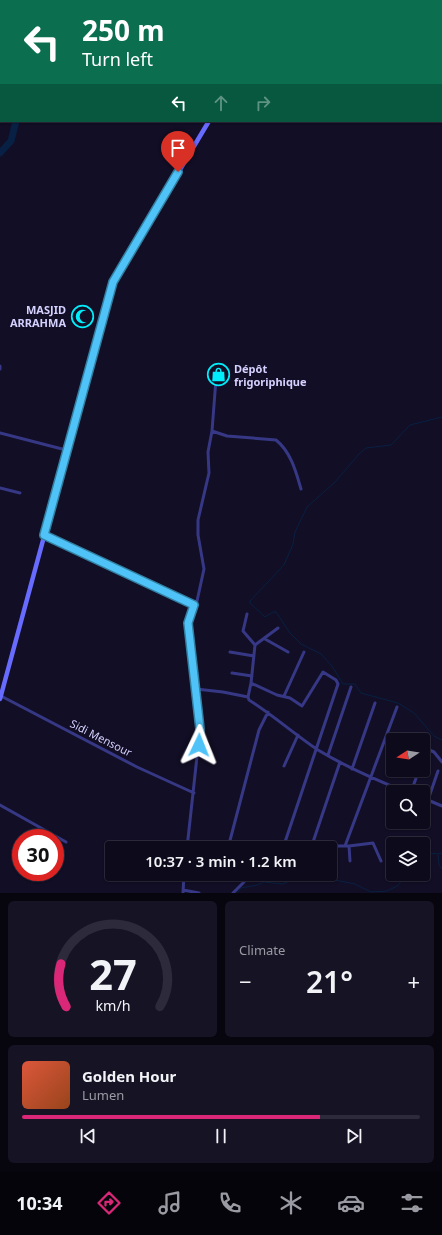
<!DOCTYPE html>
<meta charset="utf-8">
<style>
:root{--surface:#0d0a1c;--page:#161325;--text:#f1f3f6;--muted:#9a9aa3;--line:#2d2b3b;--accent:#db2777}
body{margin:0;font-family:"Noto Sans",sans-serif;background:var(--page);color:var(--text);height:100vh;display:flex;flex-direction:column;font-size:15px;white-space:nowrap}
*{box-sizing:border-box;margin:0}
p{font-size:13px;color:var(--muted)}
.icon{flex:none;width:22px;height:22px;fill:none;stroke:currentColor;stroke-width:2;stroke-linecap:round;stroke-linejoin:round}
.map{position:relative;height:893px;overflow:hidden}
.drawer{display:flex;flex-direction:column;gap:8px;padding:8px;background:#07060f;flex:1}
.drawer>*{flex:none}
.guide{position:absolute;left:0px;top:0px;width:442px;height:122px;box-shadow:0 1px 3px #0004,0 0 0 1px var(--line);background:#0b6e4f;color:#fff;overflow:hidden}
.needle{width:26px;rotate:258deg}
.controls{position:absolute;left:386px;top:733px;display:grid;gap:8px}
.controls a{display:grid;place-items:center;width:44px;height:44px;border-radius:4px;background:var(--surface);box-shadow:0 1px 3px #0004,0 0 0 1px var(--line);font-size:20px}
.speed{position:absolute;left:12px;top:829px;display:flex;gap:8px;font-size:20px;font-weight:700;text-align:center}
.speed>*{display:grid;place-content:center;width:52px;height:52px;border-radius:50%;background:var(--surface);box-shadow:0 1px 3px #0004,0 0 0 1px var(--line);line-height:1}
.speed .limit{border:6px solid #d22;background:#fff;color:#111}
.pin{position:absolute;display:grid;place-items:center;width:34px;height:34px;color:#fff;margin:-41px -17px;border-radius:50% 50% 50% 0;rotate:-45deg;box-shadow:0 0 4px #0007}
.pin .icon{rotate:45deg}
.me{position:absolute;width:44px;margin:-22px;rotate:2deg;stroke-linejoin:round;filter:drop-shadow(0 0 3px #0008)}
.turn{display:flex;align-items:center;gap:14px;height:84px;padding:0 16px;font-size:18px}
.turn .icon{width:52px;height:52px;stroke-width:2.5}
.turn b{display:block;font-size:28px;line-height:34px}
.lanes{display:flex;align-items:center;height:38px;padding:0 16px;background:#0003;justify-content:center;gap:20px;direction:ltr}
.lanes .off{opacity:.35}
.big{font-size:30px;font-weight:600;line-height:1.1}
.drawer .tile{flex:1;display:flex;flex-direction:column;justify-content:center;gap:6px;min-width:0;padding:0 14px;border-radius:6px;background:var(--page)}
.drawer .dial{align-items:center;gap:0}
.dial svg{height:104px;overflow:visible;fill:none;stroke:var(--line);stroke-width:7;stroke-linecap:round;text-anchor:middle}
.dial text{fill:var(--text);stroke:none}
.song{display:flex;align-items:center;gap:12px}
.cover{width:48px;height:48px;border-radius:6px;background:linear-gradient(135deg,hsl(10 70% 55%),hsl(20 70% 35%))}
.played{height:4px;border-radius:2px;background:linear-gradient(90deg,var(--accent) 75%,var(--line) 75%)}
.keys{display:flex;justify-content:space-around;direction:ltr}
.heat{display:flex;justify-content:space-between;align-items:center;font-size:22px;direction:ltr}
.drawer .tiles{flex:1;display:grid;gap:8px;grid-template-columns:1fr 1fr}
.tile:last-child{grid-column:span 2}
.trip{position:absolute;left:105px;top:841px;width:232px;height:40px;border-radius:4px;background:var(--surface);box-shadow:0 1px 3px #0004,0 0 0 1px var(--line);font-weight:600;line-height:40px;text-align:center}
.tab-bar{display:flex;height:64px;justify-content:space-around;align-items:center;background:#05040b;color:var(--muted)}
.tab-bar .icon{width:28px;height:28px}
.tab-bar .on{color:var(--accent)}
.tab-bar b{font-size:18px;color:var(--text)}
.map>svg:first-child{display:block}
.lines{fill:none;stroke-linecap:round;stroke-linejoin:round}
.stream{stroke:#082043;stroke-width:1}
.river{stroke:#082043;stroke-width:7}
.street{stroke:#373885;stroke-width:3}
.secondary{stroke:#686bff;stroke-width:4.5}
.primary{stroke:#ba58ff;stroke-width:5}
.route-casing{stroke:#337fa1;stroke-width:10}
.route{stroke:#4fc3f7;stroke-width:7}
.labels{text-anchor:middle;stroke-width:4;stroke-linejoin:round;paint-order:stroke}
.poi-label{font-size:11px;font-weight:bold;fill:#d5d1ff;stroke:#110e25;text-anchor:end}
.street-label{font-size:11px;fill:#d5d1ff;stroke:#110e25}
</style>
<div class="map">
<svg width="442" height="893" viewBox="0 0 442 893">
<rect width="100%" height="100%" fill="#110e25"/>
<g class="lines">
<path class="stream" d="M0 94 1 95
M442 417 410 425 391 445 366 448 359 454 335 482 307 507 295 532 293 544 284 565 250 601V603L265 617 273 612H276L290 633 301 644 321 654 332 666 343 684H355L361 693 398 703 414 713 434 736 442 740
M438 855 439 865 442 869
M423 858 429 853 438 854 442 853
M237 893 241 888 257 885 264 882 282 884 296 879 320 877 355 884 371 892 387 891 397 886 408 874"/>
<path class="river" d="M87 1 88 0
M0 153 11 141 16 121"/>
<path class="street" d="M0 366V369
M212 431 227 436 276 440C291 452 296 472 301 489
M0 433 66 450
M0 488 20 493
M44 535 193 605
M247 614 243 631 255 645 251 683 248 697 249 700C273 715 294 734 318 750 346 767 376 780 406 792
M265 639 288 652
M255 645 278 628
M230 652 254 656
M232 673 252 676
M251 683 277 695 290 698 302 706 323 672 336 680 338 684 283 848
M196 689 223 692 248 697
M1 696 137 767 194 793
M284 696 304 652
M328 755 351 687
M423 760 427 749 434 752 442 762
M284 766 298 735
M352 769 375 703
M411 792 419 770
M423 798 442 806
M428 800 438 771
M0 805 66 842
M311 846H349L373 843 381 861
M345 846 397 707
M349 846 350 861
M187 848 200 729 188 623 191 608 197 601 204 569 198 535V520L209 473 208 452 212 431 216 379
M228 848 259 730 268 712
M311 848 340 762
M301 876 302 874
M274 880 275 874
M183 890 199 893
M183 893 184 874
M233 893 244 882 247 874"/>
<path class="secondary" d="M282 1 283 0
M0 699 113 282 209 121"/>
<path class="primary" d="M333 0 334 1
M441 41H442"/>
</g>
<g class="lines">
<defs>
<path id="route" d="M178 172 113 282 44 535 194 605 188 623 200 729 199 745"/>
</defs>
<use href="#route" class="route-casing"/>
<use href="#route" class="route"/>
</g>
<defs>
<symbol id="mosque-ring" viewBox="-11 -11 22 22"><circle r="9.5" fill="#110e25" stroke="#00eefc" stroke-width="1.5"/><path d="M3.5-4.9A6 6 0 1 0 3.5 4.9A5 5 0 1 1 3.5-4.9Z" fill="#00eefc"/></symbol>
<symbol id="shop-ring" viewBox="-11 -11 22 22"><circle r="9.5" fill="#110e25" stroke="#00eefc" stroke-width="1.5"/><path d="M-5-2.5h2.3a2.7 3.5 0 0 1 5.4 0H5L5.5 6h-11ZM-1.5-2.5h3a1.5 2.3 0 0 0-3 0Z" fill="#00eefc"/></symbol>
</defs>
<g fill-rule="evenodd">
<use href="#mosque-ring" x="70" y="304" width="25" height="25"/>
<use href="#shop-ring" x="206" y="362" width="25" height="25"/>
</g>
<g class="labels">
<g class="poi-label">
<text x="66" y="314">MASJID<tspan x="66" dy="13">ARRAHMA</tspan></text>
<text x="234" y="373" text-anchor="start">Dépôt<tspan x="234" dy="13">frigoriphique</tspan></text>
</g>
<g class="street-label">
<text transform="translate(101 738) rotate(27)" y="4">Sidi Mensour</text>
</g>
</g>
</svg>
<div class="controls">
<a><svg class="needle" viewBox="-14 -14 28 28"><path d="M0-13l5 13h-10z" fill="#e53935"/><path d="M0 13l5-13h-10z" fill="#9a9aa3"/></svg></a>
<a><svg class="icon" aria-label="search" viewBox="0 0 24 24"><circle cx="10" cy="10" r="6"/><path d="M15 15l6 6"/></svg></a>
<a><svg class="icon" aria-label="layers" viewBox="0 0 24 24"><path d="M12 4l9 5-9 5-9-5zM3 14l9 5 9-5"/></svg></a>
</div>
<div class="speed"><div class="limit">30</div></div>
<div class="pin" style="left:178px;top:172px;background:#d93025"><svg class="icon" aria-label="arrive" viewBox="0 0 24 24"><path d="M6 21V4h12l-3 4 3 4H6"/></svg></div>
<svg class="me" style="left:199px;top:745px" viewBox="-20 -20 40 40"><path d="M0-17L14 15 0 8-14 15z" fill="#4fc3f7" stroke="#fff" stroke-width="4"/></svg>
<div class="trip">10:37 · 3 min · 1.2 km</div>
<div class="guide">
<div class="turn"><svg class="icon" aria-label="left" viewBox="0 0 24 24"><path d="M17 20v-9H6M10 6l-5 5 5 5"/></svg><div><b>250 m</b>Turn left</div></div>
<div class="lanes"><svg class="icon" aria-label="left" viewBox="0 0 24 24"><path d="M17 20v-9H6M10 6l-5 5 5 5"/></svg><svg class="icon off" aria-label="ahead" viewBox="0 0 24 24"><path d="M12 20V5M6 11l6-6 6 6"/></svg><svg class="icon off" aria-label="right" viewBox="0 0 24 24"><path d="M7 20v-9h11M14 6l5 5-5 5"/></svg></div>
</div>
</div>
<section class="drawer">
<div class="tiles">
<div class="tile dial"><svg viewBox="0 0 100 80">
<path d="M14 69A42 42 0 1 1 86 69"/>
<path d="M14 69A42 42 0 0 1 10 36" stroke="#db2777"/>
<text x="50" y="56" font-size="32" font-weight="700">27</text>
<text x="50" y="72" font-size="11">km/h</text>
</svg></div>
<div class="tile"><p>Climate</p>
<div class="heat"><a>−</a><b class="big">21°</b><a>+</a></div>
</div>
<div class="tile">
<div class="song"><i class="cover"></i><div><b>Golden Hour</b><p>Lumen</p></div></div>
<div class="played"></div>
<div class="keys"><svg class="icon" aria-label="previous" viewBox="0 0 24 24"><path d="M18 5L8 12l10 7zM5 5v14"/></svg><svg class="icon" aria-label="pause" viewBox="0 0 24 24"><path d="M8 5v14M16 5v14"/></svg><svg class="icon" aria-label="next" viewBox="0 0 24 24"><path d="M6 5l10 7-10 7zM19 5v14"/></svg></div>
</div>
</div>
</section>
<nav class="tab-bar">
<b>10:34</b>
<svg class="icon on" aria-label="directions" viewBox="0 0 24 24"><path d="M12 3l9 9-9 9-9-9zM9 14v-3h6M13 9l2 2-2 2"/></svg>
<svg class="icon" aria-label="music" viewBox="0 0 24 24"><path d="M9 18V5l10-2v13"/><circle cx="6" cy="18" r="3"/><circle cx="16" cy="16" r="3"/></svg>
<svg class="icon" aria-label="phone" viewBox="0 0 24 24"><path d="M5 4h4l2 5-3 2q2 4 5 5l2-3 5 2v4C11 20 4 13 5 4z"/></svg>
<svg class="icon" aria-label="climate" viewBox="0 0 24 24"><path d="M12 3v18M4 7l16 10M4 17L20 7"/></svg>
<svg class="icon" aria-label="car" viewBox="0 0 24 24"><path d="M5 17H2v-5l4-1 3-4h7l3 4 3 1v5h-3M9 17h6M6 11h13"/><circle cx="7" cy="17" r="2"/><circle cx="17" cy="17" r="2"/></svg>
<svg class="icon" aria-label="filters" viewBox="0 0 24 24"><path d="M4 7h16M4 17h16"/><circle cx="9" cy="7" r="2"/><circle cx="15" cy="17" r="2"/></svg>
</nav>
